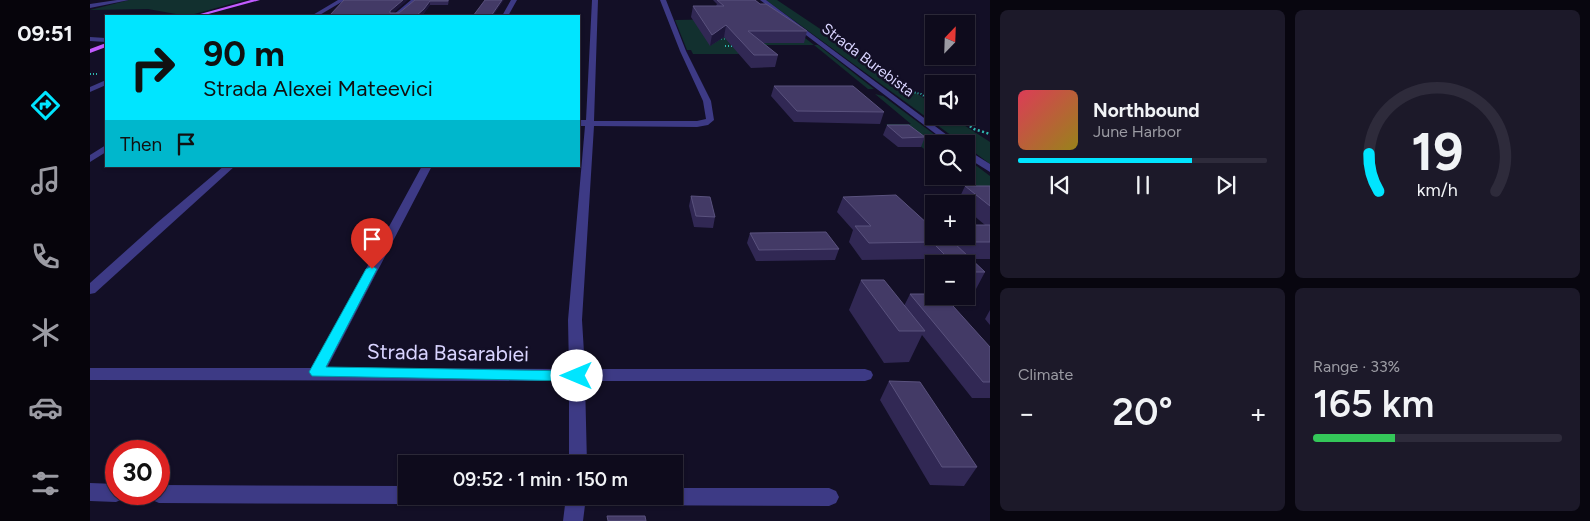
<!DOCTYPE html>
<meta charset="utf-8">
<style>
:root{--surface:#0e0b1c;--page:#1c1929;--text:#f1f3f6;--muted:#9b9ba3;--line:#2e2b3b;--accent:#00e5ff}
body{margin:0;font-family:Figtree,sans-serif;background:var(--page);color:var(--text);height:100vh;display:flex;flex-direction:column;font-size:19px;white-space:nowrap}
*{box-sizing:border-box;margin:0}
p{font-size:16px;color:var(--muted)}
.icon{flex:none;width:28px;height:28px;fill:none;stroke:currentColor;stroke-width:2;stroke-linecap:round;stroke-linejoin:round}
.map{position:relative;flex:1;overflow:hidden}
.side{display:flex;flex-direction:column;gap:10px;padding:10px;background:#08060f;width:600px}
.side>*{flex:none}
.banner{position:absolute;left:15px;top:15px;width:475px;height:152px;border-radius:0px;box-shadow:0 1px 4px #0004,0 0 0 1px var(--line);background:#00e5ff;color:#111;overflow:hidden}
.needle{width:32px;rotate:23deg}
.controls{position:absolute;left:835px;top:15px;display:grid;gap:10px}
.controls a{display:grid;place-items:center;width:50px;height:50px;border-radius:0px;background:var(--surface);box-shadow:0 1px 4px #0004,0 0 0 1px var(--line);font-size:25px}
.speed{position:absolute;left:15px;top:440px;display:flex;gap:10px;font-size:25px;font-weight:700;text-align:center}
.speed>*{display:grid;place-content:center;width:65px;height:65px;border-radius:50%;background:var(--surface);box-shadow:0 1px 4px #0004,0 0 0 1px var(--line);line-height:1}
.speed .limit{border:8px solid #d22;background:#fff;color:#111}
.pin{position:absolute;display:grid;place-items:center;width:42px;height:42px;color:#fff;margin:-51px -21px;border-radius:50% 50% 50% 0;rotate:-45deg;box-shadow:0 0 5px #0007}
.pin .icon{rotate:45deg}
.me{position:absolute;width:55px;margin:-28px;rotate:270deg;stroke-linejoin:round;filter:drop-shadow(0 0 4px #0008)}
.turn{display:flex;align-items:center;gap:18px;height:105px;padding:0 15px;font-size:22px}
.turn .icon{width:65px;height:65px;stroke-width:2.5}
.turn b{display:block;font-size:35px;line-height:42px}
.then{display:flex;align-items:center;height:48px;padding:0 15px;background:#0003;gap:10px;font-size:19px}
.big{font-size:38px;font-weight:600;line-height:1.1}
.side .tile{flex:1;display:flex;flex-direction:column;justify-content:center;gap:8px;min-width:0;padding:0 18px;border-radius:8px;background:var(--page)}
.side .dial{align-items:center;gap:0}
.dial svg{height:130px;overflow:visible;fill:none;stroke:var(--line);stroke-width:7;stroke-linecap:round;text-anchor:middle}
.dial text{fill:var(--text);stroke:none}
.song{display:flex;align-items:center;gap:15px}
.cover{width:60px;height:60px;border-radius:8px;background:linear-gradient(135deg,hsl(350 70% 55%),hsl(50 70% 35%))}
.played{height:5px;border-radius:2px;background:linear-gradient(90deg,var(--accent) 70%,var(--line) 70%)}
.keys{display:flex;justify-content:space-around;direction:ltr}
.heat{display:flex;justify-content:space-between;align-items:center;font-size:28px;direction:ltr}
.charge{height:8px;border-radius:4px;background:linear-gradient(90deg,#34c759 33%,var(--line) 0)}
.side .tiles{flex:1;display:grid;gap:10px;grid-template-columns:repeat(2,1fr)}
.trip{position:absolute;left:308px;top:455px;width:285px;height:50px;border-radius:0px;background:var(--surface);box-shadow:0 1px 4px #0004,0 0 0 1px var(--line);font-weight:600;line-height:50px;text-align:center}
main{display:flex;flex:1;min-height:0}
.tab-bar{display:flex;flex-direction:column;width:90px;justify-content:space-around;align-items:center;background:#06040b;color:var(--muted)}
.tab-bar .icon{width:35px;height:35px}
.tab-bar .active{color:var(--accent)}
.tab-bar b{font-size:22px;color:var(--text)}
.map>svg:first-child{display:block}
.green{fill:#12302f}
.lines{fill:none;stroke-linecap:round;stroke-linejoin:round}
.path-far2{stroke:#2fb8b0;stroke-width:1;stroke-dasharray:1 2;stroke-linecap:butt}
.path-far1{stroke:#2fb8b0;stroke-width:2;stroke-dasharray:1 2;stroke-linecap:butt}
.path{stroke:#2fb8b0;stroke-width:2.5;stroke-dasharray:2 2.5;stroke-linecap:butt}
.minor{fill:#3d3a85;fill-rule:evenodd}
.major{fill:#c25bff;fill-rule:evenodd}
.wall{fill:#312854}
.shaded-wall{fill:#1d163a}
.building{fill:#433a66;stroke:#5a527e}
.route{fill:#00e5ff;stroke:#0095a6}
.labels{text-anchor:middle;stroke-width:5;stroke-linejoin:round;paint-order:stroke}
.far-street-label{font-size:15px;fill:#d9d4ff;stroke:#130f26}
.near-street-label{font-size:21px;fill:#d9d4ff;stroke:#130f26}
</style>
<main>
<nav class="tab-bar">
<b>09:51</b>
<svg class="icon active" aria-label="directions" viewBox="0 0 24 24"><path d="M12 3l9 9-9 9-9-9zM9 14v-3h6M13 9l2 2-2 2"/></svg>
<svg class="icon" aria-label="music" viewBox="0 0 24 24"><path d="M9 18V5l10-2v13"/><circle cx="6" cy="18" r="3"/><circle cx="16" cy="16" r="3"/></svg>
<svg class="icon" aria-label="phone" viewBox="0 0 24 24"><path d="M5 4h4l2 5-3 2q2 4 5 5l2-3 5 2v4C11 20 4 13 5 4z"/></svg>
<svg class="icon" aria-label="climate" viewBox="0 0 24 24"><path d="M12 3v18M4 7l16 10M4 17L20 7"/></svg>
<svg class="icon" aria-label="car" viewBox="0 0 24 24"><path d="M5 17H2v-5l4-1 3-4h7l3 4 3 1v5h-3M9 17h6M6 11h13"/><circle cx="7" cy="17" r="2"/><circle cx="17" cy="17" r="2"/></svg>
<svg class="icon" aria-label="filters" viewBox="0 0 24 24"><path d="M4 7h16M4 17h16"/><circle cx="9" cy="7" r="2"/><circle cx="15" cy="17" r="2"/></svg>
</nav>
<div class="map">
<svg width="900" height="521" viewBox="0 0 900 521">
<rect width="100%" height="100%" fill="#130f26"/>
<path class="green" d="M39 0H155L97 16 58 9 0 10Z
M676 0H687L844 105V116H860L900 142V164L876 146V144H873Z
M677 8 724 45H728L784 89H778L724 45H657L656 51 648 54H603L601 50H597L585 20 640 19Z
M785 94 793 96 857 144H844V157L808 128 795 124H821Z
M876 158 900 176V189H883L867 176H876Z"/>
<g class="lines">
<path class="path-far2" d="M631 39H640"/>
<path class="path-far1" d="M635 46H645
M0 74H8
M810 89 831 94 844 103"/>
<path class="path" d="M842 101 844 103
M865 116 884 129 900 134"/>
<path class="minor" d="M27 0H39L0 8V4Z
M248 0H255L228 16H221Z
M321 0H327L308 16H302Z
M421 0H427L418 16H412Z
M502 0H508L504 121H607L616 119 613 101 590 51 570 0H576L596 51 621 101 624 120 618 125 607 127 504 126 492 320 495 369H775L781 371 783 375 781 379 775 381H495L497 464H479V381L0 380V368H222L332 166H342L237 368 479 369 478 320 495 126H489V120H496Z
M670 0H676L869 144H859Z
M0 37 16 38V42L0 41Z
M16 80V85L0 92V87Z
M16 145V152L0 162V155Z
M876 149 900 164V172L876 157Z
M134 166H145L5 293 0 294V283L68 222Z
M0 483 26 484V494H35L33 499 26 502 0 501Z
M69 485 316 486V496H325L323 501 316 504 69 503 62 500 59 494H69Z
M584 488H739L746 491 749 497 746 503 739 506 495 505 493 521H473L475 505H395L388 502 385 496H584Z"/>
<path class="major" d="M161 0H170L111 16H103Z
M16 43V47L0 53V49Z"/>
</g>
<path class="wall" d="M325 0H359L358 5H340L334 13 331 16H227L309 13Z
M623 0H665L670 4 717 31 714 43H673L688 55 685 67 661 68 634 37 620 46 601 17 603 6H626L627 4Z
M684 86 794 112 790 124 704 122 681 96Z
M797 125 835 137 831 147H808L793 135Z
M875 186H900V259H881L895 272 886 289H876V264H844V268L835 259 772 260 759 242 763 230 747 212 753 197 839 225H895L876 209V204H871L868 201Z
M601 196 625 217 623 228 604 227 599 206Z
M660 233 749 249 745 260 666 261 657 243Z
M771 280 814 306 820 294 900 347V398H882L832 335 819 362 794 363 759 310Z
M900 310V325L895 319Z
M799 381 887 467 874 486 840 485 790 400Z"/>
<path class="shaded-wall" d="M313 0H318L301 15V16L300 11Z
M412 0H414L403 16H401Z
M340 1V5L334 13 331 16H326Z
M636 25 634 37 620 46 622 35Z"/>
<path class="building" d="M254 0H313L300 11V13H309L325 0H358V1H340L334 9 326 16H227L230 15H240Z
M395 0H412L401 16H383Z
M627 0H665L670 4H676L717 31H658L688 55H664L636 25 622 35 603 6H634Z
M684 86H763L794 112 707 111Z
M797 125H819L835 137 812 138Z
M875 186H900V206Z
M806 195 839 225H844V236H876V225H900V242H863L895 272H876V264H864L842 242 779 243 765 226H781L753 197Z
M601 196 620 197 625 217 606 216Z
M736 232 749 249 669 250 660 233Z
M771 280H794L835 331H809Z
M820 294H844V296H854L900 347V382H893Z
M799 381 830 382 887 467H852Z
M517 516H555L556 521H518Z"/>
<path class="route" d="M282 266 287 269 236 367 487 371 492 372 495 376 492 380 487 381 222 376 219 372 276 269Z"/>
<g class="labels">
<g class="far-street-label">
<text transform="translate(778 60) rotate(37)" y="5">Strada Burebista</text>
</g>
<g class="near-street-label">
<text transform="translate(358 353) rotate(1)" y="7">Strada Basarabiei</text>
</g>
</g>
</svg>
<div class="controls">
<a><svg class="needle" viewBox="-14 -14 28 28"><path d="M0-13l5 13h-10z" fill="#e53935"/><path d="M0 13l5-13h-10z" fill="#9b9ba3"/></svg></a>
<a><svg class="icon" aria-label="sound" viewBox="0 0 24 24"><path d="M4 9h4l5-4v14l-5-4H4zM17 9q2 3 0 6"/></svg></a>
<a><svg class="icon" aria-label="search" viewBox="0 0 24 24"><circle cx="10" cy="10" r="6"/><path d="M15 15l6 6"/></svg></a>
<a>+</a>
<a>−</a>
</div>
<div class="speed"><div class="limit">30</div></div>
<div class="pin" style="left:282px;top:269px;background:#d93025"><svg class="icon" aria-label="arrive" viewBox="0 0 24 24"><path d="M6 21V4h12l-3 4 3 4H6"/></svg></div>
<svg class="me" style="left:487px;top:376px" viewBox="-20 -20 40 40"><circle r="19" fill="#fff"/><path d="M0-13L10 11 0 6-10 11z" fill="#00e5ff"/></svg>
<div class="trip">09:52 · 1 min · 150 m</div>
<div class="banner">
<div class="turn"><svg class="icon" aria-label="right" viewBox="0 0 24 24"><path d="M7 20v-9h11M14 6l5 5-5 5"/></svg><div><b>90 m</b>Strada Alexei Mateevici</div></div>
<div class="then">Then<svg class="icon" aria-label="arrive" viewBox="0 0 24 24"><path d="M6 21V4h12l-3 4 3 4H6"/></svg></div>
</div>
</div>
<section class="side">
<div class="tiles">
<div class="tile">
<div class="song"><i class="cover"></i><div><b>Northbound</b><p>June Harbor</p></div></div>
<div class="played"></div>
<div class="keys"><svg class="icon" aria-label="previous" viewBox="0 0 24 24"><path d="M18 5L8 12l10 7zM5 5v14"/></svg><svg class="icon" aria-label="pause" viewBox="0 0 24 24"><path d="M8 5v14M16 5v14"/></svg><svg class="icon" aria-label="next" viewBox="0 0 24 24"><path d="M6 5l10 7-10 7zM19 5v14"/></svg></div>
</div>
<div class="tile dial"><svg viewBox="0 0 100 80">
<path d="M14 69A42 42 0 1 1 86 69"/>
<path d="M14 69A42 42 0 0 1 8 46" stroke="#00e5ff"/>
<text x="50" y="56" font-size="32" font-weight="700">19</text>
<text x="50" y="72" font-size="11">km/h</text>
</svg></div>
<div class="tile"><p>Climate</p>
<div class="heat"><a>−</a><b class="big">20°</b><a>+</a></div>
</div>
<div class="tile"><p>Range · 33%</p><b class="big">165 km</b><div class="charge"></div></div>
</div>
</section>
</main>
